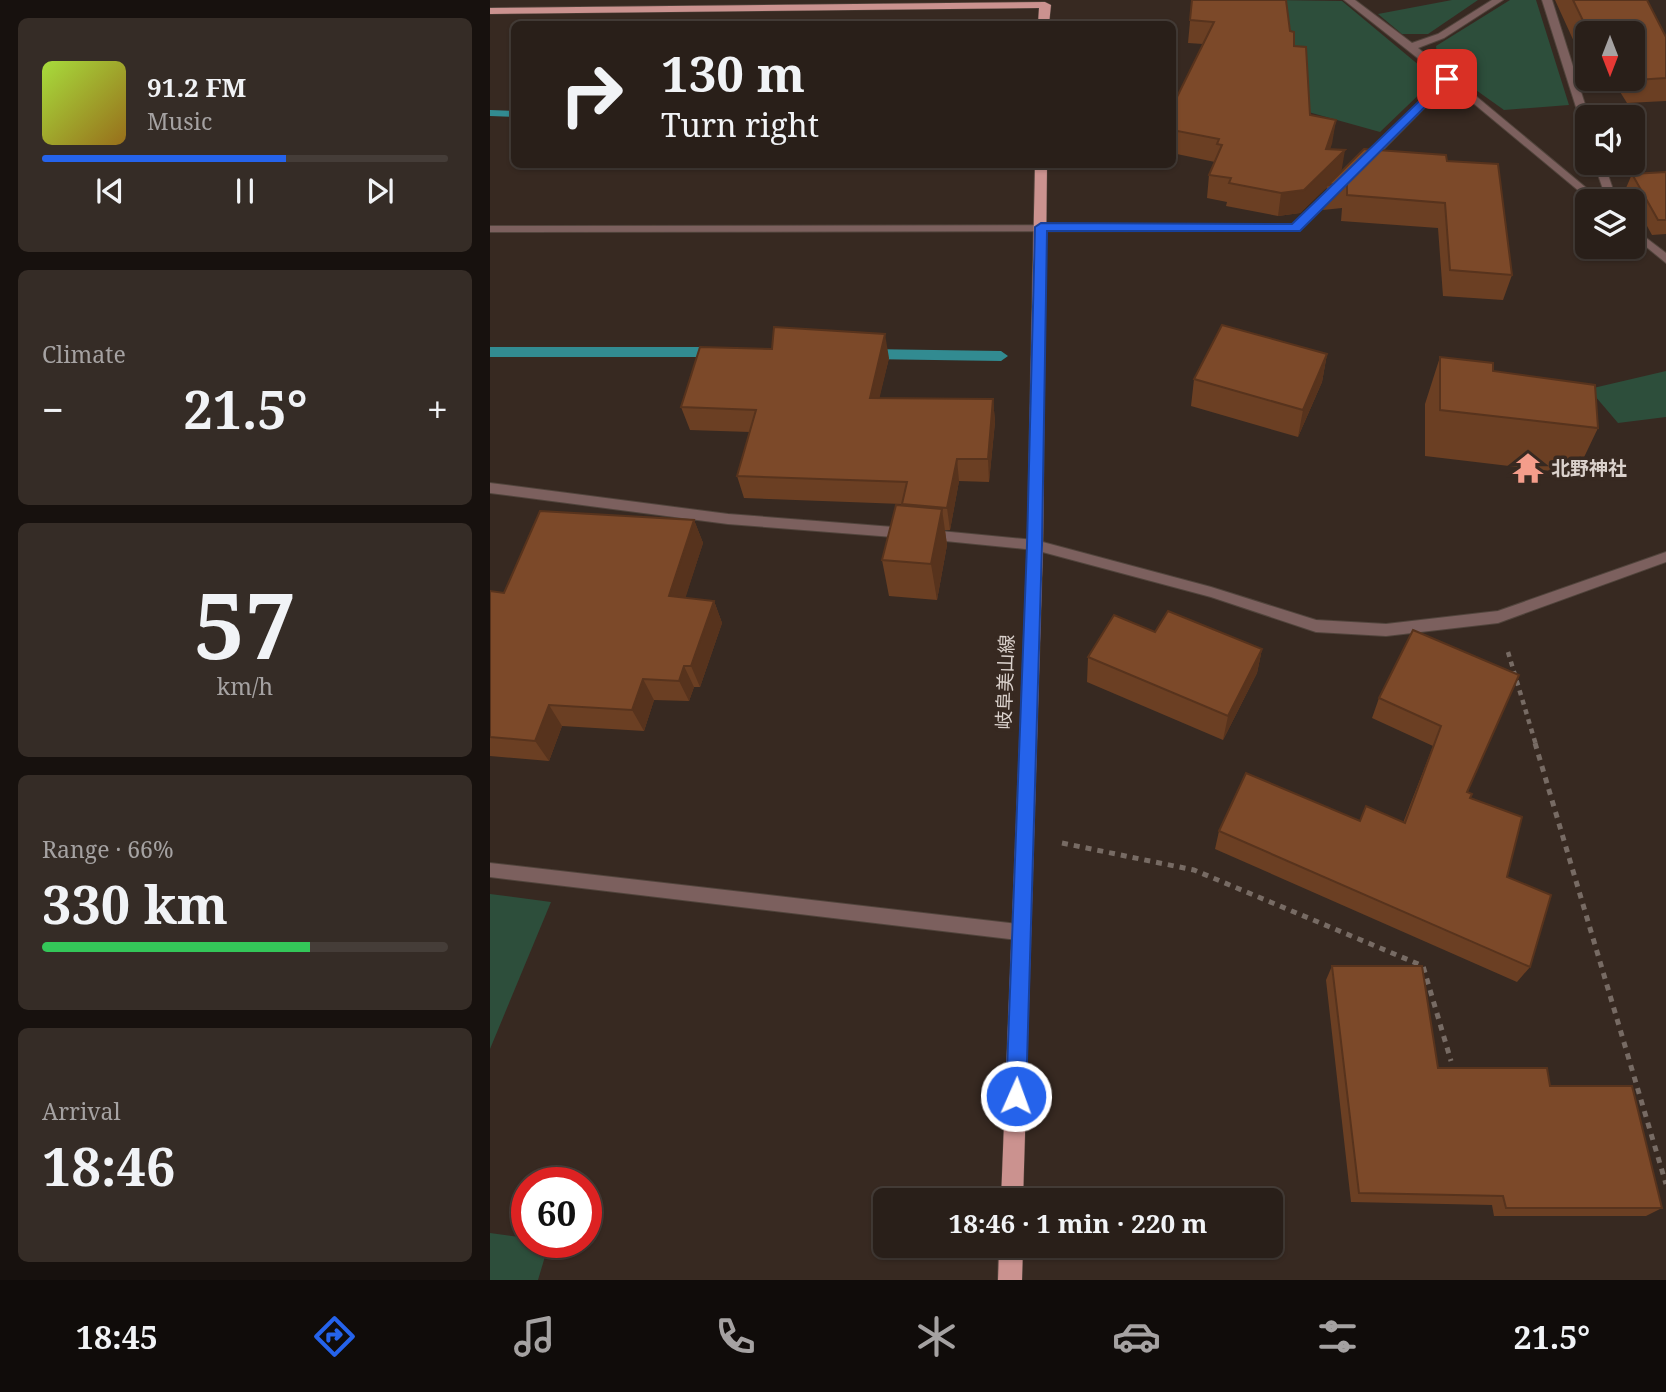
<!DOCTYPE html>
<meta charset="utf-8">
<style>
:root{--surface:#291f19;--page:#352c26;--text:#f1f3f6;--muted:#a5a2a2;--line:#453d38;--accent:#2563eb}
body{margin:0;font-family:"Noto Serif","Noto Sans JP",serif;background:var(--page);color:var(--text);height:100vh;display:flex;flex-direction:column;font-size:26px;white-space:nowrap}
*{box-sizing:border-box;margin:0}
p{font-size:23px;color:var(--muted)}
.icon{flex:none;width:38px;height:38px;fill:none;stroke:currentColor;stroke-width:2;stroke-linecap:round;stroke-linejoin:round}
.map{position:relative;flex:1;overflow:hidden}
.drawer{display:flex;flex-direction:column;gap:18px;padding:18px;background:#17110e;width:490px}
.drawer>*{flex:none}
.guide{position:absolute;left:21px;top:21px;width:665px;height:147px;border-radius:10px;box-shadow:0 2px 5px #0004,0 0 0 2px var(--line);background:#291f19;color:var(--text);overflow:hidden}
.needle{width:46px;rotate:180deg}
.controls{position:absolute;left:1085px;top:21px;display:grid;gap:14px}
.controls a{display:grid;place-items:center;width:70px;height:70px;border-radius:10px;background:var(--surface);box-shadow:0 2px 5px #0004,0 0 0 2px var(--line);font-size:35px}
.speed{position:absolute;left:21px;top:1167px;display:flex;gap:14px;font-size:35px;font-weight:700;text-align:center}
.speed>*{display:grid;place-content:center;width:91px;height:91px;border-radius:50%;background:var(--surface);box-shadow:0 2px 5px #0004,0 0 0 2px var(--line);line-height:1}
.speed .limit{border:10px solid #d22;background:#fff;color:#111}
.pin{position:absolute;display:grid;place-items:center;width:60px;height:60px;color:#fff;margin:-30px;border-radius:14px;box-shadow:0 4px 10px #0006}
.me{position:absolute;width:77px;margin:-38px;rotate:2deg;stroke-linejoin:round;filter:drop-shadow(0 0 5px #0008)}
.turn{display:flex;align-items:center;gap:24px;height:147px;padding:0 35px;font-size:32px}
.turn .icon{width:91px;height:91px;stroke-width:2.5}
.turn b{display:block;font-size:49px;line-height:60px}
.big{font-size:52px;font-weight:700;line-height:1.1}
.drawer .widget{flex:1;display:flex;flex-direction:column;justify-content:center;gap:10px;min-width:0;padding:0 24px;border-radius:10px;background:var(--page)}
.drawer .dial{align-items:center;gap:0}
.dial b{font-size:91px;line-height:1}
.song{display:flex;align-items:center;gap:21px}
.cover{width:84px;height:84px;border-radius:10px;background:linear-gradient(135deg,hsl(80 70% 55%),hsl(40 70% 35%))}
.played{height:7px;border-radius:4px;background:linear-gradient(90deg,var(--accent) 60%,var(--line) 60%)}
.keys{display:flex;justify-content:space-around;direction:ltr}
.heat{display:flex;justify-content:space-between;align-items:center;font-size:38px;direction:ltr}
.charge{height:10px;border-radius:5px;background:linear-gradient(90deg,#34c759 66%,var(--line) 0)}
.trip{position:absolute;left:383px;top:1188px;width:410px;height:70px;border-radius:10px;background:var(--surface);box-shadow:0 2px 5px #0004,0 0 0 2px var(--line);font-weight:700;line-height:70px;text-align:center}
.dock{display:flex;height:112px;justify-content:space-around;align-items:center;background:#100c0a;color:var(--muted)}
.dock .icon{width:49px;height:49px}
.dock .current{color:var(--accent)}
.dock b{font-size:32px;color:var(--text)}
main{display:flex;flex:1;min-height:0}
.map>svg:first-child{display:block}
.green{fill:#2d4e3b}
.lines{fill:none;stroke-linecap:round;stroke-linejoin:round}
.stream{fill:#328b91;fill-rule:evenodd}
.street-casing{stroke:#51443c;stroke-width:2}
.primary-casing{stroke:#51443c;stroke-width:1}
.path-far1{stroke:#776b64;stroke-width:4.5;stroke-dasharray:5 5;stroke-linecap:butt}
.path{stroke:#776b64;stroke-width:5;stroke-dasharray:6 6;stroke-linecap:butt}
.street{fill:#7c605e;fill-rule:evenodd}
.primary{fill:#cb928f;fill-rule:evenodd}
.wall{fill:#6b3f23}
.shaded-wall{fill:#57331d}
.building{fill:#7c4929;stroke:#57331d;stroke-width:2}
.route{fill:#2563eb;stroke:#184099;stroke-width:2}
.labels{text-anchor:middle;stroke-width:7;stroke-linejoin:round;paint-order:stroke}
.poi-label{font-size:19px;font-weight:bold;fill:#dad1cc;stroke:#372921;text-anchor:start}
.street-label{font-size:19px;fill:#dad1cc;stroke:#372921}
</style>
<main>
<section class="drawer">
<div class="widget">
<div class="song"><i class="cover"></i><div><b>91.2 FM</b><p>Music</p></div></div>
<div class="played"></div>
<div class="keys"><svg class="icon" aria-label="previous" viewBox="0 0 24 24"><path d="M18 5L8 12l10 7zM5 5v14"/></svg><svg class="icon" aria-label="pause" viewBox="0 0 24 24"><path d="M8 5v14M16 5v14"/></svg><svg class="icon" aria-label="next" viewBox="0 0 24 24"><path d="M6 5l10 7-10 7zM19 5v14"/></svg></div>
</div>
<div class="widget"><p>Climate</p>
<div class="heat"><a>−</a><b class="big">21.5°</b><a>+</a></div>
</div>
<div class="widget dial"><b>57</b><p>km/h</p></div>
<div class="widget"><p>Range · 66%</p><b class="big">330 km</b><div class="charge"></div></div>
<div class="widget"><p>Arrival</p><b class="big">18:46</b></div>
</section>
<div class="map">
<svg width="1176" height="1280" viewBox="0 0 1176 1280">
<rect width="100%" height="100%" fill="#372921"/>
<path class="green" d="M773 0 852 1 936 71 941 83 890 132 804 108Z
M962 0H988L938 34H912L888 14Z
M1020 0H1046L1079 105 1014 110 948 63 946 46Z
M1176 371V417L1128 423 1099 389Z
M0 894 61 902 0 1049Z
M0 1233 37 1238V1242L59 1243 48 1280H0Z"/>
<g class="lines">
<path class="stream" d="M0 110 24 111V117L0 116Z
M0 347H228L235 352 228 357H0Z
M377 349 511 351 518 356 511 361 377 359 370 354Z"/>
<defs>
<path id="street" d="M854 0H865L922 43 948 34 1002 0H1013L954 38 928 48 1112 201H1101L959 83 879 164H871V160L953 78Z
M1052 0H1062L1099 117H1097V129L1092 126Z
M1104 163H1114L1127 201H1117Z
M847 186 852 189 851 191 809 230 805 231 0 232V226L802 225Z
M1143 228 1176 253V263L1143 236Z
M0 483 238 514 416 528 423 533 416 538 238 524 0 493Z
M440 530 545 540 721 587 826 620 896 624 1008 611 1176 552V562L1008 623 896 636 826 632 721 597 545 550 435 539 433 535 435 531Z
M0 863 529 924 535 927 537 932 535 937 529 940 0 877Z"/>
<path id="primary" d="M555 2 561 5 559 24H548L549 8 0 14V8Z
M545 164H557L553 545 533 1200H511L537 545Z
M509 1246H533L532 1280H508Z"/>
</defs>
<use href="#street" class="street-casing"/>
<use href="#primary" class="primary-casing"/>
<path class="path-far1" d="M1018 652 1046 745"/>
<path class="path" d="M1045 743 1176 1184
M572 843 704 870 933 966 961 1061"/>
<use href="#street" class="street"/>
<use href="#primary" class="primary"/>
</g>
<path class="wall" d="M702 0 800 31 820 115 846 120 840 149 851 172 957 161 1022 275 1013 300 953 296 948 228 851 221 852 208 833 210 837 187 810 213 788 216 736 206 737 202 717 198 719 175 725 162 682 153V107L713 44 698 43Z
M1065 0H1157L1176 37V101L1137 103 1122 79H1143V33H1097V68H1096Z
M1176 172V234L1162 235 1136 188 1142 174Z
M837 354 832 382 808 437 701 406 704 379Z
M950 357 1003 371 1108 428 1086 474 935 456V404Z
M399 358 389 398 503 399 505 422 499 482 469 481 460 530H455L457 545 447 600 399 596 392 560 412 504 254 498 247 476 260 432 200 430 191 407Z
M204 520 213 543 195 598 224 601 232 623 210 687H204L199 701 164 700 154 731 72 726 59 761 0 756V591L14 593Z
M923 630 977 792 1017 877 1040 967 1027 982 725 849 729 831 870 821 913 823 943 746 882 718 889 698Z
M665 632 772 649 767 673 733 740 597 682 598 657Z
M842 966 948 1068 1060 1086 1172 1208 1156 1216H1004L1002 1205 861 1202 836 980Z"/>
<path class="shaded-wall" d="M846 120 842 144 831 173 836 149Z
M855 150 851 174 838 185 837 187 810 213 788 216 791 193Z
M395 334 399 358 384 421 380 398Z
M837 354 832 382 808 437 813 410Z
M503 399 505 422 499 482 498 459Z
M467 459 469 481 460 530 457 508Z
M452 509 457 545 447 600 441 564Z
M204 520 213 543 189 618 179 596Z
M224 601 232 623 210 687 201 666Z
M772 649 767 673 733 740 738 716Z
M194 666 204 687 199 701 189 681Z
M153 679 164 700 154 731 142 710Z
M59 705 72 726 59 761 45 741Z"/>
<path class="building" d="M702 0H796L800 31 804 32V46L816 47 820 115 846 120 836 149 855 150 814 190 791 193 739 183 741 178 719 175 732 145 727 144 729 139 682 130V107L724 22 700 20Z
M1083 0H1157L1176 37V78L1146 80 1143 75V33H1099Z
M874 149 956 155 957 161 1008 164 1022 275 960 270 955 203 857 195V182L838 185Z
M1176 172V220H1168L1142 174Z
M732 325 837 354 813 410 704 379Z
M284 327 395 334 380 398 503 399 498 459H467L457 508 412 504 417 482 247 476 266 410 191 407 210 347 282 349Z
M950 357 1003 363V371L1105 385 1108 428 950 410Z
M406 505 452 509 441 564 392 560Z
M50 511 204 520 179 596 224 601 201 666H194L189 681 153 679 142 710 59 705 45 741 0 737V591L14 593Z
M678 611 772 649 738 716 598 657 624 615 665 632Z
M923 630 1029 675 977 792 982 794 980 798 1032 817 1017 877 1061 895 1040 967 729 831 756 773 870 821 876 806 915 823 951 726 889 698Z
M842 966H932L948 1068H1057L1060 1086H1142L1172 1208H1016L1013 1196 869 1193Z"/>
<path class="route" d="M954 77 963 79 810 231H557L552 545 536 1096 533 1103 526 1106 518 1103 516 1096 537 545 545 227 551 223 802 224Z"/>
<defs>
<symbol id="temple-bare" viewBox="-9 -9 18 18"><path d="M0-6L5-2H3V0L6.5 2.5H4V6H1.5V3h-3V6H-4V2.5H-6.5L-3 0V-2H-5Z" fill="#f49d8b" stroke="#372921" stroke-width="2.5" paint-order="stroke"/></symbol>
</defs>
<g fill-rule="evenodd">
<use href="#temple-bare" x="1016" y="446" width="44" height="44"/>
</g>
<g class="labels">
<g class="poi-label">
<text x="1061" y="475">北野神社</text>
</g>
<g class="street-label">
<text transform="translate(515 682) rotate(-88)" y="7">岐阜美山線</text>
</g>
</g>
</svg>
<div class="controls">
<a><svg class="needle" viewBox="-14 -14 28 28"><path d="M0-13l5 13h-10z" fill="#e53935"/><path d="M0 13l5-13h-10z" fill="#a5a2a2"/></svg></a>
<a><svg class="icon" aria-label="sound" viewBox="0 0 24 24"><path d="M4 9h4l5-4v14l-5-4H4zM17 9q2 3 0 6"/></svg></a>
<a><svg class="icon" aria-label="layers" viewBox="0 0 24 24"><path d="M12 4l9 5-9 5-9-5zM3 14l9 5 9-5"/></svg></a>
</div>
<div class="speed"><div class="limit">60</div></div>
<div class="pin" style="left:957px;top:79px;background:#d93025"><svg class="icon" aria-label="arrive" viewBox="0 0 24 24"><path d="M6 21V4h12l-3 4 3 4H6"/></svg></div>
<svg class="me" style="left:526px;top:1096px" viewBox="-20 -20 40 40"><circle r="17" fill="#2563eb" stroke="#fff" stroke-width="3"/><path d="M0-11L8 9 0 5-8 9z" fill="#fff"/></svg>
<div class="trip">18:46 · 1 min · 220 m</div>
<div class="guide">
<div class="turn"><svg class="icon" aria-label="right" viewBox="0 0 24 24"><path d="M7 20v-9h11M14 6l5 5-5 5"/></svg><div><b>130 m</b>Turn right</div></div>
</div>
</div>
</main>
<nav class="dock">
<b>18:45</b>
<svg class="icon current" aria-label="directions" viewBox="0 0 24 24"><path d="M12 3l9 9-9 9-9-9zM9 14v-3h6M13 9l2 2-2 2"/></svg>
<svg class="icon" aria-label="music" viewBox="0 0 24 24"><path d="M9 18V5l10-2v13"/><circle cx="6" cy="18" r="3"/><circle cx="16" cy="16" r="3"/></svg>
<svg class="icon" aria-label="phone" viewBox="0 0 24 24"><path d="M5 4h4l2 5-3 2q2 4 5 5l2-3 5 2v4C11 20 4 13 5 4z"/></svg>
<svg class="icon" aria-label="climate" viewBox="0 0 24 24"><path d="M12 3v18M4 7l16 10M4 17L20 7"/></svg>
<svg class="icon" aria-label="car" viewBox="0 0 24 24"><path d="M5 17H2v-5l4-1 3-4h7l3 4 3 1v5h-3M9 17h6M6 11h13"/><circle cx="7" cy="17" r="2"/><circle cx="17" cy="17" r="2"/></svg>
<svg class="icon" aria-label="filters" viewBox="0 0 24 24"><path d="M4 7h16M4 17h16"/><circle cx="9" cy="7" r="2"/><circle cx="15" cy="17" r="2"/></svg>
<b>21.5°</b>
</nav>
